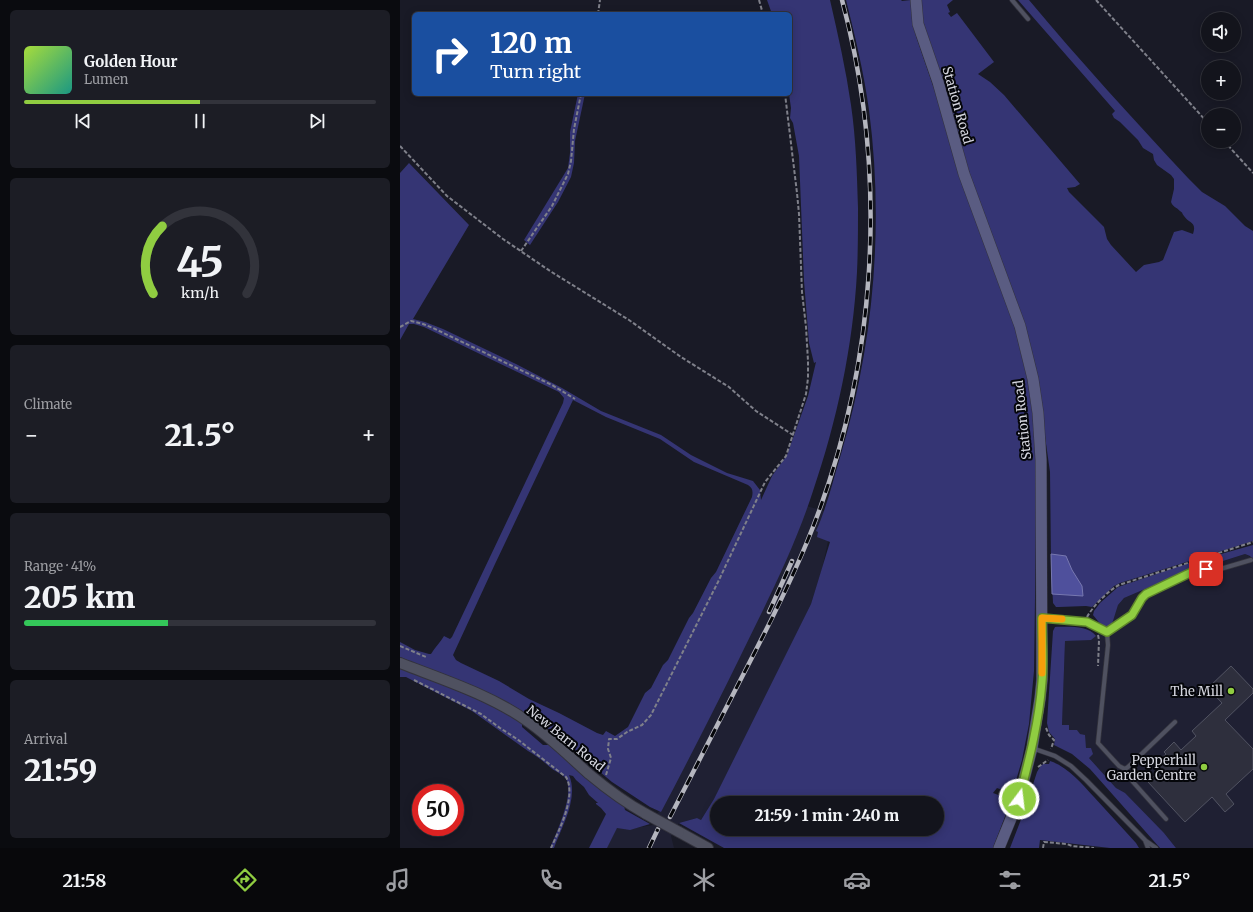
<!DOCTYPE html>
<meta charset="utf-8">
<style>
:root{--surface:#13141c;--page:#1c1d25;--text:#f1f3f6;--muted:#9d9ea3;--line:#32333b;--accent:#90cd41}
body{margin:0;font-family:Merriweather,serif;background:var(--page);color:var(--text);height:100vh;display:flex;flex-direction:column;font-size:15px;white-space:nowrap}
*{box-sizing:border-box;margin:0}
p{font-size:13px;color:var(--muted)}
.icon{flex:none;width:22px;height:22px;fill:none;stroke:currentColor;stroke-width:2;stroke-linecap:round;stroke-linejoin:round}
.map{position:relative;flex:1;overflow:hidden}
.details{display:flex;flex-direction:column;gap:10px;padding:10px;background:#0a0b0f;width:400px}
.details>*{flex:none}
.hud{position:absolute;left:12px;top:12px;width:380px;height:84px;border-radius:6px;box-shadow:0 2px 10px #0003,0 0 0 1px var(--line);background:#1a4fa0;color:#fff;overflow:hidden}
.buttons{position:absolute;left:801px;top:12px;display:grid;gap:8px}
.buttons a{display:grid;place-items:center;width:40px;height:40px;border-radius:50%;background:var(--surface);box-shadow:0 2px 10px #0003,0 0 0 1px var(--line);font-size:20px}
.speed{position:absolute;left:12px;top:784px;display:flex;gap:8px;font-size:20px;font-weight:700;text-align:center}
.speed>*{display:grid;place-content:center;width:52px;height:52px;border-radius:50%;background:var(--surface);box-shadow:0 2px 10px #0003,0 0 0 1px var(--line);line-height:1}
.speed .limit{border:6px solid #d22;background:#fff;color:#111}
.pin{position:absolute;display:grid;place-items:center;width:34px;height:34px;color:#fff;margin:-17px;border-radius:8px;box-shadow:0 2px 6px #0006}
.me{position:absolute;width:44px;margin:-22px;rotate:15deg;stroke-linejoin:round;filter:drop-shadow(0 0 3px #0008)}
.turn{display:flex;align-items:center;gap:14px;height:84px;padding:0 12px;font-size:18px}
.turn .icon{width:52px;height:52px;stroke-width:2.5}
.turn b{display:block;font-size:28px;line-height:34px}
.big{font-size:30px;font-weight:800;line-height:1.1}
.details .card{flex:1;display:flex;flex-direction:column;justify-content:center;gap:6px;min-width:0;padding:0 14px;border-radius:6px;background:var(--page)}
.details .dial{align-items:center;gap:0}
.dial svg{height:104px;overflow:visible;fill:none;stroke:var(--line);stroke-width:7;stroke-linecap:round;text-anchor:middle}
.dial text{fill:var(--text);stroke:none}
.song{display:flex;align-items:center;gap:12px}
.cover{width:48px;height:48px;border-radius:6px;background:linear-gradient(135deg,hsl(80 70% 55%),hsl(170 70% 35%))}
.played{height:4px;border-radius:2px;background:linear-gradient(90deg,var(--accent) 50%,var(--line) 50%)}
.keys{display:flex;justify-content:space-around;direction:ltr}
.heat{display:flex;justify-content:space-between;align-items:center;font-size:22px;direction:ltr}
.charge{height:6px;border-radius:3px;background:linear-gradient(90deg,#34c759 41%,var(--line) 0)}
.trip{position:absolute;left:310px;top:796px;width:234px;height:40px;border-radius:20px;background:var(--surface);box-shadow:0 2px 10px #0003,0 0 0 1px var(--line);font-weight:800;line-height:40px;text-align:center}
.dock{display:flex;height:64px;justify-content:space-around;align-items:center;background:#08080b;color:var(--muted)}
.dock .icon{width:28px;height:28px}
.dock .selected{color:var(--accent)}
.dock b{font-size:18px;color:var(--text)}
main{display:flex;flex:1;min-height:0}
.map>svg:first-child{display:block}
.built{fill:#1f2033}
.green{fill:#353574;fill-rule:evenodd}
.water{fill:#4f509c;stroke:#7778b0}
.building{fill:#2e2f3d;stroke:#515362}
.lines{fill:none;stroke-linecap:round;stroke-linejoin:round}
.service-casing{stroke:#33333d;stroke-width:5.5}
.tertiary-casing{stroke:#33333d;stroke-width:12}
.secondary-casing{stroke:#33333d;stroke-width:12}
.path{stroke:#7f808a;stroke-width:2;stroke-dasharray:4 2;stroke-linecap:butt}
.service{stroke:#4f5160;stroke-width:4}
.tertiary{stroke:#4f5160;stroke-width:10}
.secondary{stroke:#5a5c82;stroke-width:11}
.rail-casing{stroke:#b5b6bf;stroke-width:4.5}
.rail{stroke:#05060a;stroke-width:3;stroke-dasharray:9;stroke-linecap:butt}
.tertiary-bridge-casing{stroke:#33333d;stroke-width:12;stroke-linecap:butt}
.tertiary-bridge{stroke:#4f5160;stroke-width:10}
.route-casing{stroke:#5e852a;stroke-width:10}
.route{stroke:#90cd41;stroke-width:7}
.slow{stroke:#f59e0b;stroke-width:7}
.poi-dot{fill:#90cd41;stroke:#05060a;stroke-width:1.5}
.labels{text-anchor:middle;stroke-width:4;stroke-linejoin:round;paint-order:stroke}
.street-label{font-size:13px;fill:#d5d6df;stroke:#05060a}
.poi-label{font-size:13px;fill:#d5d6df;stroke:#05060a;text-anchor:end}
</style>
<main>
<section class="details">
<div class="card">
<div class="song"><i class="cover"></i><div><b>Golden Hour</b><p>Lumen</p></div></div>
<div class="played"></div>
<div class="keys"><svg class="icon" aria-label="previous" viewBox="0 0 24 24"><path d="M18 5L8 12l10 7zM5 5v14"/></svg><svg class="icon" aria-label="pause" viewBox="0 0 24 24"><path d="M8 5v14M16 5v14"/></svg><svg class="icon" aria-label="next" viewBox="0 0 24 24"><path d="M6 5l10 7-10 7zM19 5v14"/></svg></div>
</div>
<div class="card dial"><svg viewBox="0 0 100 80">
<path d="M14 69A42 42 0 1 1 86 69"/>
<path d="M14 69A42 42 0 0 1 21 17" stroke="#90cd41"/>
<text x="50" y="56" font-size="32" font-weight="700">45</text>
<text x="50" y="72" font-size="11">km/h</text>
</svg></div>
<div class="card"><p>Climate</p>
<div class="heat"><a>−</a><b class="big">21.5°</b><a>+</a></div>
</div>
<div class="card"><p>Range · 41%</p><b class="big">205 km</b><div class="charge"></div></div>
<div class="card"><p>Arrival</p><b class="big">21:59</b></div>
</section>
<div class="map">
<svg width="853" height="848" viewBox="0 0 853 848">
<rect width="100%" height="100%" fill="#191a26"/>
<path class="built" d="M386 500 434 514 422 569 411 604 399 629 314 799 301 820 297 818 279 823 271 836 274 848H206L217 826 229 829 253 825Z
M845 554 849 556 853 560V848H776L764 833 716 788 689 758 682 735 679 734 677 730H669L662 725 665 641 691 639 706 627H707L712 624 718 605 723 599 726 597 773 577Z"/>
<path class="green" d="M367 0H430C438 35 446 70 451 105 456 139 457 174 458 208 458 229 458 251 457 272 453 346 437 421 413 491 395 547 367 602 341 655 315 708 288 761 261 812L250 807 212 782 145 726 112 705 0 657V642L15 650 29 654H31C35 647 40 643 44 636L50 639 52 637 163 403 164 398 159 392 24 327 14 324H9L0 340V173L9 163 69 225 13 319 25 322 43 329 116 364 162 388 201 411 261 435 291 455 327 473 353 481 360 490 361 500 372 476 387 455 408 396 416 362 414 363 409 343 404 281 399 156 393 123 390 118 391 108 389 94 390 14H372ZM173 400 206 417 260 439 294 462 348 485C353 488 353 492 352 497L316 572 311 578 293 613 289 618 268 660 263 665 251 688 245 693 228 727 215 736 206 731 203 735 197 733 159 713 129 699 99 681 61 663 56 660 53 655 95 564Z
M446 0H501L502 1 511 0 516 36 612 316 629 373 637 454 634 671 629 724 622 760 612 794 597 788 593 793 604 797 609 806 593 848H324L279 823 297 818 301 820 314 799 411 604 430 542 417 537 418 532 416 531C427 507 433 480 441 454 474 342 484 225 469 110 464 73 455 36 446 0ZM317 803H537V829H317Z
M520 0H553L547 5 550 12 548 13 551 17 557 13 594 62 578 74 590 82 604 95 680 184 675 187 667 188 669 192 704 227 707 239 711 245 736 272 744 265 759 262 763 260 774 232 782 230 793 234C797 221 789 224 784 216 780 211 785 215 780 211 776 207 773 207 771 202L774 189V179L771 175 757 165 754 160 753 154 743 148 738 140 720 122 714 118 712 114 715 111 618 0H629C680 61 734 120 788 178L802 192 825 206 845 226 853 231V541L720 583 714 586 692 607 686 606 659 607H656L653 603 651 561 650 472 641 408 522 28Z
M178 94H185L175 141 174 163 171 177 158 202 130 245 124 240 168 168 170 153V132Z
M853 545V560L850 556 845 554 773 577 724 598 718 605 713 621 710 627 702 626 693 615 694 611 700 603 718 587 789 563Z
M655 627C667 627 688 625 696 636L691 640 665 641 662 725H669V730H677L680 734 685 735 686 748H691L693 754 689 758 716 788 725 793 764 833 776 848H760L690 769 672 754 654 745 655 739 649 732 647 723 653 631Z
M0 667 91 705 122 723V727L143 745H149L195 785 224 806 225 810 250 824 230 830 217 828 207 848H189L206 814 201 808 196 804V803H198L189 795 184 787 176 780 173 776 169 775C179 798 162 826 154 848H150C156 834 175 793 166 779 163 774 156 772 151 768 144 762 137 756 128 751L72 711 6 677H0Z
M650 761C668 767 681 783 694 797 708 812 722 828 736 843L739 848H710L640 840 639 848H610L625 809 637 772 641 765 644 764H649Z"/>
<path class="water" d="M651 554 666 556 672 570 682 586 683 596 652 594Z"/>
<path class="building" d="M831 666 853 689V693L825 720 853 749V769L826 794 834 804 825 812 812 797 785 822 748 782 759 771 754 765 766 754 764 752 774 742 781 750 796 736 792 731 822 703 808 688Z"/>
<g class="lines">
<defs>
<path id="service" d="M612 0 628 19
M643 618 684 621 707 633 708 645 698 743 719 766 725 769 728 767 775 722
M707 633 731 615 742 598 746 594 796 570H817L851 560
M632 748 655 756 671 766 686 780 745 840 748 848
M725 769 733 782 766 819
M601 793 617 800
M746 841 756 848"/>
<path id="tertiary" d="M0 663C41 679 91 695 127 721 150 737 169 756 189 774 207 789 226 803 246 814
M279 832 308 848"/>
<path id="secondary" d="M516 0 518 24 538 82 564 174 620 326 633 379 638 413 641 460 642 680 640 699 632 748 619 799 599 848"/>
</defs>
<use href="#service" class="service-casing"/>
<use href="#tertiary" class="tertiary-casing"/>
<use href="#secondary" class="secondary-casing"/>
<path class="path" d="M359 0 363 14
M696 0 808 123
M198 14 200 0
M824 141 853 173
M0 146 47 196 103 239 150 271 229 320 281 357 329 387 356 411 393 435
M121 251 152 206 168 174 171 161 174 129 181 94
M0 327 11 321 23 324 33 328 152 385 175 399
M687 617C693 606 709 590 719 585L853 542
M698 635 699 640 698 666
M0 646 26 657
M14 680 81 714 100 728 117 739 166 777C177 796 159 830 151 848
M646 728 649 735 654 740 651 749
M638 767 648 760
M206 775 211 758 208 749 209 739H217L227 732 242 725 251 715 318 582 365 482 386 456 406 394 408 378V361L406 327 402 292 399 214 397 193 385 94
M643 848 644 842 667 844 672 846 694 848"/>
<use href="#service" class="service"/>
<use href="#tertiary" class="tertiary"/>
<use href="#secondary" class="secondary"/>
<defs>
<path id="rail" d="M369 612 392 561
M270 817C295 769 319 722 343 675 366 631 388 588 407 542 477 372 490 178 442 0
M249 848 258 829"/>
</defs>
<use href="#rail" class="rail-casing"/>
<use href="#rail" class="rail"/>
<defs>
<path id="tertiary-bridge" d="M246 814 279 832"/>
</defs>
<use href="#tertiary-bridge" class="tertiary-bridge-casing"/>
<use href="#tertiary-bridge" class="tertiary-bridge"/>
</g>
<g class="lines">
<defs>
<path id="route" d="M619 799C629 760 639 722 642 682 644 661 642 639 642 618L687 622 707 632 732 615 742 598 746 594 796 570 806 569"/>
</defs>
<use href="#route" class="route-casing"/>
<use href="#route" class="route"/>
<path class="slow" d="M642 673V618L662 619"/>
</g>
<g class="poi-dot">
<circle cx="831" cy="691" r="4"/>
<circle cx="804" cy="767" r="4"/>
</g>
<g class="labels">
<g class="street-label">
<text transform="translate(558 105) rotate(74)" y="5">Station Road</text>
<text transform="translate(622 420) rotate(-96)" y="5">Station Road</text>
<text transform="translate(166 738) rotate(39)" y="5">New Barn Road</text>
</g>
<g class="poi-label">
<text x="823" y="696">The Mill</text>
<text x="796" y="765">Pepperhill<tspan x="796" dy="15">Garden Centre</tspan></text>
</g>
</g>
</svg>
<div class="buttons">
<a><svg class="icon" aria-label="sound" viewBox="0 0 24 24"><path d="M4 9h4l5-4v14l-5-4H4zM17 9q2 3 0 6"/></svg></a>
<a>+</a>
<a>−</a>
</div>
<div class="speed"><div class="limit">50</div></div>
<div class="pin" style="left:806px;top:569px;background:#d93025"><svg class="icon" aria-label="arrive" viewBox="0 0 24 24"><path d="M6 21V4h12l-3 4 3 4H6"/></svg></div>
<svg class="me" style="left:619px;top:799px" viewBox="-20 -20 40 40"><circle r="17" fill="#90cd41" stroke="#fff" stroke-width="3"/><path d="M0-11L8 9 0 5-8 9z" fill="#fff"/></svg>
<div class="trip">21:59 · 1 min · 240 m</div>
<div class="hud">
<div class="turn"><svg class="icon" aria-label="right" viewBox="0 0 24 24"><path d="M7 20v-9h11M14 6l5 5-5 5"/></svg><div><b>120 m</b>Turn right</div></div>
</div>
</div>
</main>
<nav class="dock">
<b>21:58</b>
<svg class="icon selected" aria-label="directions" viewBox="0 0 24 24"><path d="M12 3l9 9-9 9-9-9zM9 14v-3h6M13 9l2 2-2 2"/></svg>
<svg class="icon" aria-label="music" viewBox="0 0 24 24"><path d="M9 18V5l10-2v13"/><circle cx="6" cy="18" r="3"/><circle cx="16" cy="16" r="3"/></svg>
<svg class="icon" aria-label="phone" viewBox="0 0 24 24"><path d="M5 4h4l2 5-3 2q2 4 5 5l2-3 5 2v4C11 20 4 13 5 4z"/></svg>
<svg class="icon" aria-label="climate" viewBox="0 0 24 24"><path d="M12 3v18M4 7l16 10M4 17L20 7"/></svg>
<svg class="icon" aria-label="car" viewBox="0 0 24 24"><path d="M5 17H2v-5l4-1 3-4h7l3 4 3 1v5h-3M9 17h6M6 11h13"/><circle cx="7" cy="17" r="2"/><circle cx="17" cy="17" r="2"/></svg>
<svg class="icon" aria-label="filters" viewBox="0 0 24 24"><path d="M4 7h16M4 17h16"/><circle cx="9" cy="7" r="2"/><circle cx="15" cy="17" r="2"/></svg>
<b>21.5°</b>
</nav>
